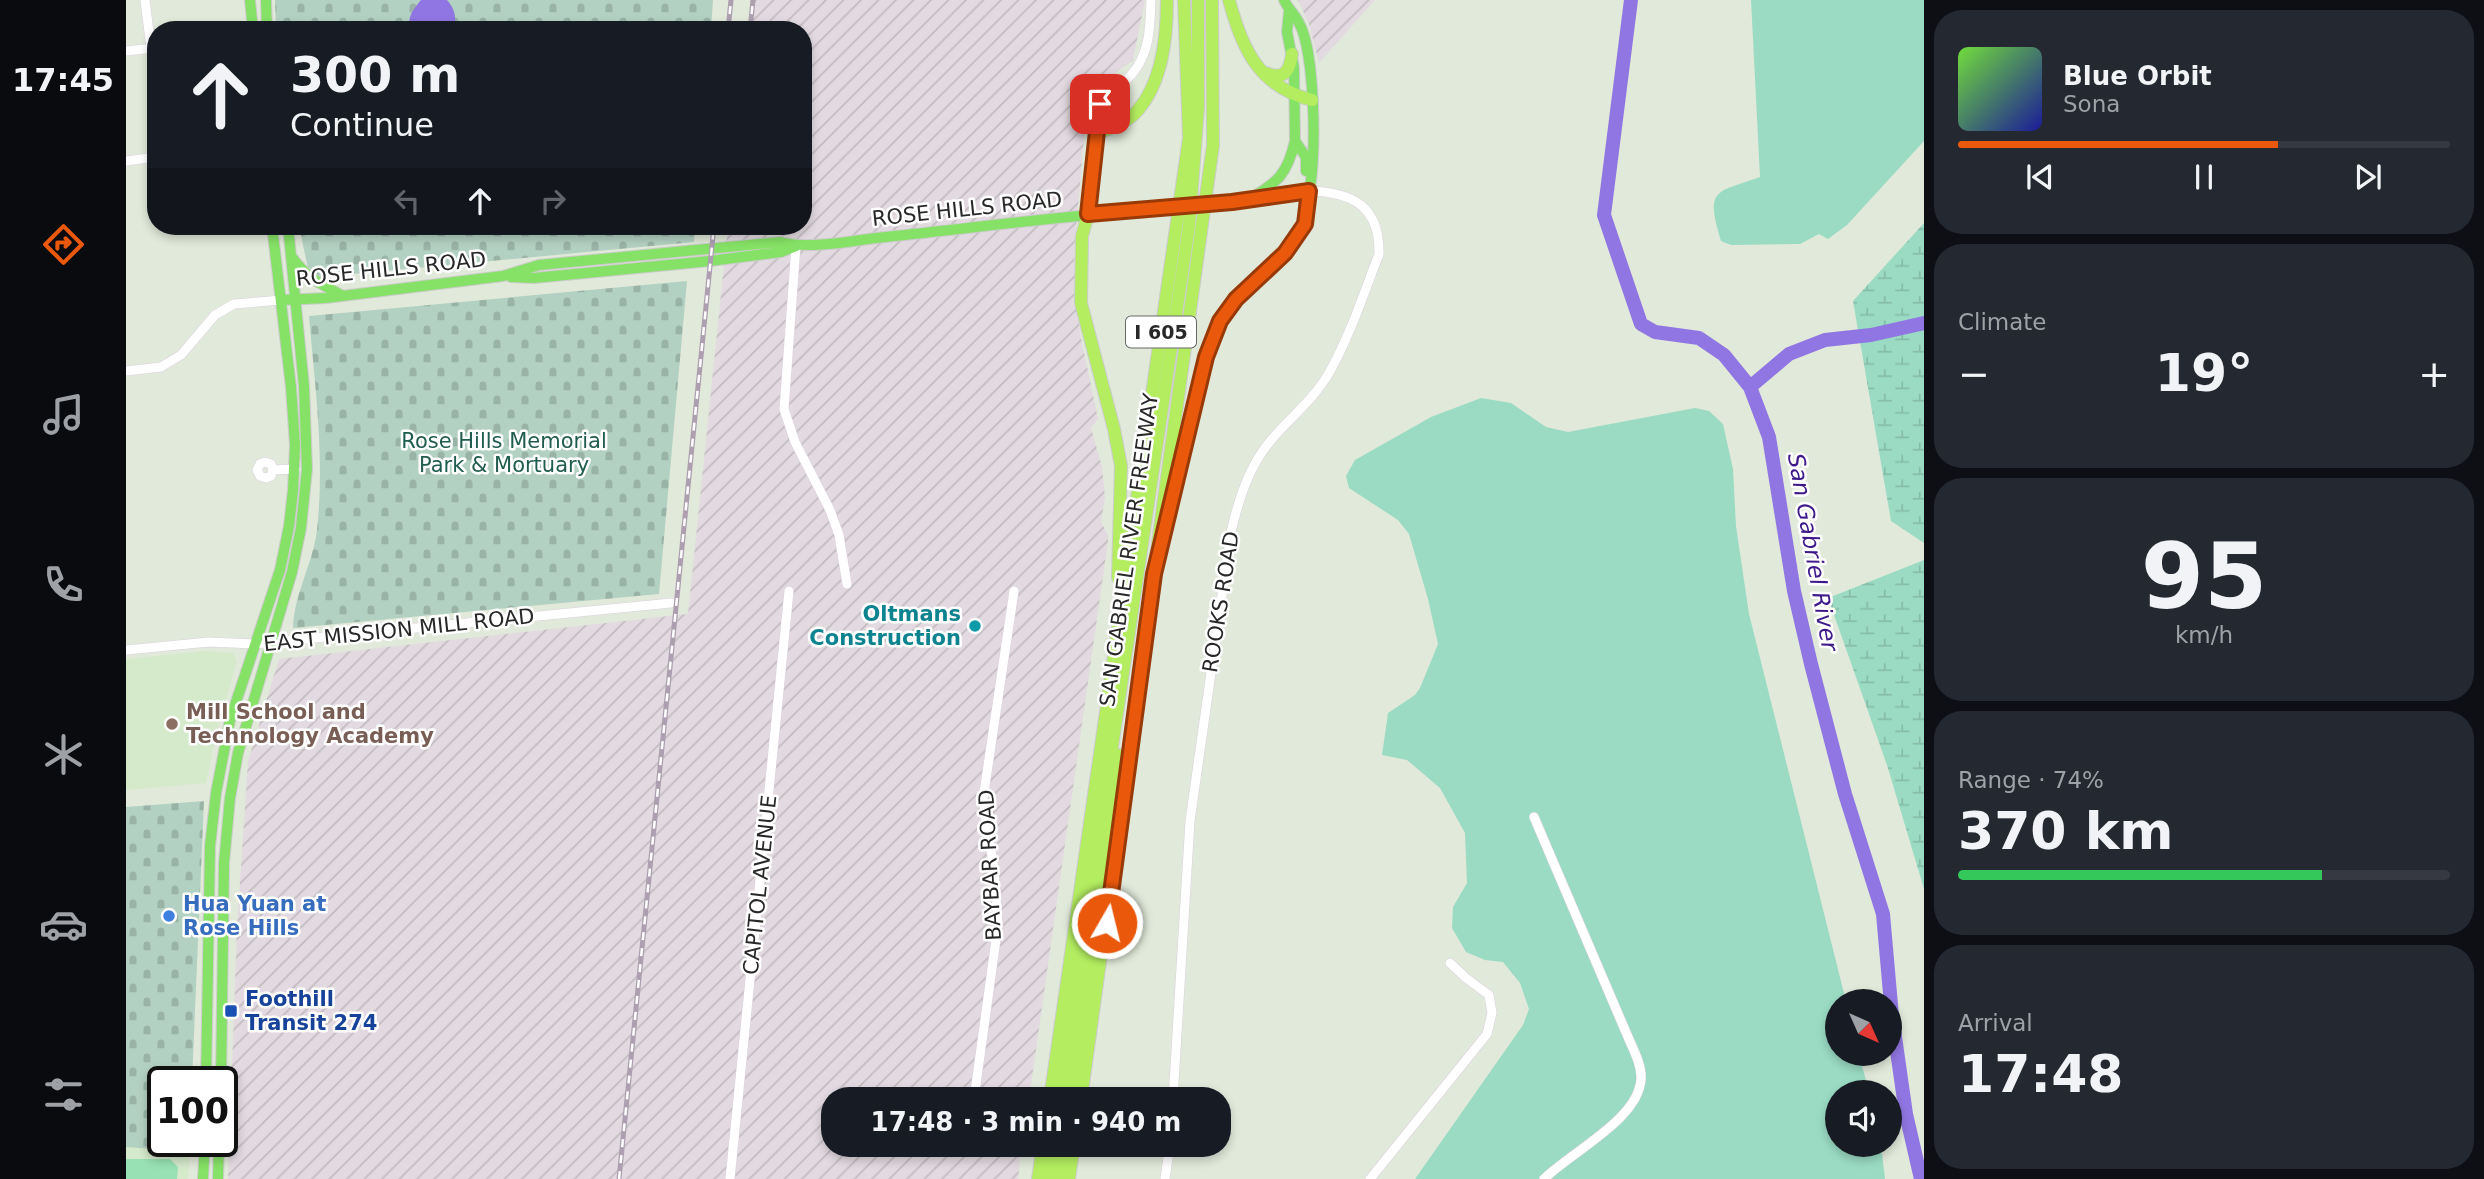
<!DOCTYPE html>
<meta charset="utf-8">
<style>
:root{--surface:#171b24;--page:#242831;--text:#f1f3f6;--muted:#9ea1a6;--line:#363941;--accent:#ea580c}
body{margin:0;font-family:"DejaVu Sans",sans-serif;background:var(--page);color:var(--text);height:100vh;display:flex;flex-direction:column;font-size:26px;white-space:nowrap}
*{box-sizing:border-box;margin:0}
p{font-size:23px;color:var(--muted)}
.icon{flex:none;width:38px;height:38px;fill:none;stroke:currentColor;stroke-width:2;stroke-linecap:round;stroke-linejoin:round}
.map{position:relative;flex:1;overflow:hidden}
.panel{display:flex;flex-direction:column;gap:10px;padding:10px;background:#0d0f14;width:560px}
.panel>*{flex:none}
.top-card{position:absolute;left:21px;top:21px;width:665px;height:214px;border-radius:28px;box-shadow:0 4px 10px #0003;background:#171b24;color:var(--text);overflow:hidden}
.needle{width:46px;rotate:135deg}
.controls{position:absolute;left:1699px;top:989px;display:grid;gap:14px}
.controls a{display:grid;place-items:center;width:77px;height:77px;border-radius:50%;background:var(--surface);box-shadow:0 4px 10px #0003;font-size:35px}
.speed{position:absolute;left:21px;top:1066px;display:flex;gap:14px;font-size:35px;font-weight:700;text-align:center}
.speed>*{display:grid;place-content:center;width:91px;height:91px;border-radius:50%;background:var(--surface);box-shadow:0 4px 10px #0003;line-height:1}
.speed .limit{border:4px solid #111;border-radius:10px;background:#fff;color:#111}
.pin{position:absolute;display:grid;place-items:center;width:60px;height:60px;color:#fff;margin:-30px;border-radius:14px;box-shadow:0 4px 10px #0006}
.me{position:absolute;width:77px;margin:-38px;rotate:8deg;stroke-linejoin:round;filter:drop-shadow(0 0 5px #0008)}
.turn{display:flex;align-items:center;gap:24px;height:147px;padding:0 28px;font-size:32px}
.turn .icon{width:91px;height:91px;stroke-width:2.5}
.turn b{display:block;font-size:49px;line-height:60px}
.lanes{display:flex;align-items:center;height:66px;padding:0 28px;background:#0003;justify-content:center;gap:35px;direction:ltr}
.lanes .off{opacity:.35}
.big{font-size:52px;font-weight:700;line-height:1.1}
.panel .tile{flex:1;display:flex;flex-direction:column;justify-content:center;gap:10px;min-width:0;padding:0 24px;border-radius:28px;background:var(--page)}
.panel .dial{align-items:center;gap:0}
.dial b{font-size:91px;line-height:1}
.song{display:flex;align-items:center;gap:21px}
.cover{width:84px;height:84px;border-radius:10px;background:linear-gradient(135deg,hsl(100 70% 55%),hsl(240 70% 35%))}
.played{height:7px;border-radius:4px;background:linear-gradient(90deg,var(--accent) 65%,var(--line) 65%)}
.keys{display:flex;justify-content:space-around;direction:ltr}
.heat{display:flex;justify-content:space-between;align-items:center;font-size:38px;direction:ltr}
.charge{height:10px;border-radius:5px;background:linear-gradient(90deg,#34c759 74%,var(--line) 0)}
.trip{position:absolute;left:695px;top:1087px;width:410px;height:70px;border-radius:28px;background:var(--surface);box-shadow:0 4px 10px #0003;font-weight:700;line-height:70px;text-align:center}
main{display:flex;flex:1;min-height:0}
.tabs{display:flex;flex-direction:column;width:126px;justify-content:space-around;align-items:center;background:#090b0e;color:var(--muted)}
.tabs .icon{width:49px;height:49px}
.tabs .active{color:var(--accent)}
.tabs b{font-size:32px;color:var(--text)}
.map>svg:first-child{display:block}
.industrial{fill:url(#industrial-furrows)}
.education{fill:#d5e9cb}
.grass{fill:#9bdbc4}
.wetland{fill:url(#wetland-marsh)}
.cemetery{fill:url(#cemetery-stones)}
.pitch{fill:#98e1b5}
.water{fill:#9076e2}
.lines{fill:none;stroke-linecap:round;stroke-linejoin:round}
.river{stroke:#9076e2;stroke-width:14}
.minor-casing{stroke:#dcd0df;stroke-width:10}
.major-casing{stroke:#cbcbcb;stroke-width:12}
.highway-casing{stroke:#cbcbcb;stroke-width:14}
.minor{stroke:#fff;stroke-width:9}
.major{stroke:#86e266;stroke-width:10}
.highway{stroke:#b4ee60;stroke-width:12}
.rail-casing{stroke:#ad9eb0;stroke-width:5}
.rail{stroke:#fff;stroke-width:2.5;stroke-dasharray:8;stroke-linecap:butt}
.major-bridge-casing{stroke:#cbcbcb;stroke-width:12;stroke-linecap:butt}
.major-bridge{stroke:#86e266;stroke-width:10}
.route-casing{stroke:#983908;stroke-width:18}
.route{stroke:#ea580c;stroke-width:12}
.culture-dot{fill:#0f9aa8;stroke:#fff;stroke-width:2.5}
.education-dot{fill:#8d6e63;stroke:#fff;stroke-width:2.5}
.shop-dot{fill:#3f7fe0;stroke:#fff;stroke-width:2.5}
.transit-dot{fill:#1a4fb4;stroke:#fff;stroke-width:2.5}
.labels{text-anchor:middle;stroke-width:5;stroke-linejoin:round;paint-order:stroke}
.shield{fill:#fff;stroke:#686868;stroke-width:2}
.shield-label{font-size:19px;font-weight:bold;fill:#282828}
.street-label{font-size:21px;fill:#282828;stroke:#fff}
.park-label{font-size:21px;fill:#205d4e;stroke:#fff}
.culture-label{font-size:21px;font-weight:bold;fill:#0d838f;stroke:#fff;text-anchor:end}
.education-label{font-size:21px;font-weight:bold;fill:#785e54;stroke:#fff;text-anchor:start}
.shop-label{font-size:21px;font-weight:bold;fill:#366cbe;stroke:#fff;text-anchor:start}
.transit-label{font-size:21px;font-weight:bold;fill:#164399;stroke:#fff;text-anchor:start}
.water-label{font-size:23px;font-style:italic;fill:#3d198a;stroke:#fff}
</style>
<main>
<nav class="tabs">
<b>17:45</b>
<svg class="icon active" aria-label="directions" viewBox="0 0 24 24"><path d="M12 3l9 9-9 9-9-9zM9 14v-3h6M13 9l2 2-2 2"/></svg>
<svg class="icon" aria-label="music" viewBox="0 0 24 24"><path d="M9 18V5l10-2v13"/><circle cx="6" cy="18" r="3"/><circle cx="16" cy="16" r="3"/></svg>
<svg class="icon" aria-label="phone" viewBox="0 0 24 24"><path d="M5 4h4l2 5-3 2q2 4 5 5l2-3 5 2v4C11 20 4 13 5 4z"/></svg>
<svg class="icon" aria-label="climate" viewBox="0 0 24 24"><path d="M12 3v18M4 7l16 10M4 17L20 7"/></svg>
<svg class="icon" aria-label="car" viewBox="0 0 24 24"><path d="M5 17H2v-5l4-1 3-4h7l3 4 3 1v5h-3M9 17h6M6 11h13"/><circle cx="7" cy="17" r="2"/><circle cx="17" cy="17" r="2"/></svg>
<svg class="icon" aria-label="filters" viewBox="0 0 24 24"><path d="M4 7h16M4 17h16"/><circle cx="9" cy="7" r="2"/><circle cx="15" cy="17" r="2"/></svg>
</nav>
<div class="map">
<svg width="1798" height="1179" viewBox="0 0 1798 1179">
<defs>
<pattern id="industrial-furrows" width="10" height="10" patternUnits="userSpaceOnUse" patternTransform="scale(1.75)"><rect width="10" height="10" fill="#e2dae0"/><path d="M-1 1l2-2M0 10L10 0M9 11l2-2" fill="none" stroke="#c2bbc0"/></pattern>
<pattern id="wetland-marsh" width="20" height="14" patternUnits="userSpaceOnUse" patternTransform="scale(1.75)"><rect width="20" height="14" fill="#9bdbc4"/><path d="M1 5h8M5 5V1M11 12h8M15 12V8" fill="none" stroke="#86bca8"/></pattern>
<pattern id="cemetery-stones" width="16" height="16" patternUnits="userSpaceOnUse" patternTransform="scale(1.75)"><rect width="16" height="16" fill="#b3d1c2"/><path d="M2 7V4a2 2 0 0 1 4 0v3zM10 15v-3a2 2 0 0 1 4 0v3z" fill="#9ab3a7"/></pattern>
</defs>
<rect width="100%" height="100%" fill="#e1e9da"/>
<path class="industrial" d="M625 0H1019L1007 60 980 80 961 104 948 252 954 333 972 419 965 428 976 467 979 498 975 522 982 535V541L903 1099H707V1144L896 1145 892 1179H102L111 927 122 761 153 659 562 614 602 226H677V30H622Z
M1172 0H1249L1193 63 1183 24Z"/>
<path class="education" d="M80 651 107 653 111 661 89 738 80 783 0 790V659Z
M0 1147 64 1152 62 1179H0Z"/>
<path class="grass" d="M1625 0H1798V141L1721 225 1702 239 1693 234 1674 244 1605 245 1595 241C1579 188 1589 193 1634 177Z
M1355 398 1385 403 1420 427 1442 432 1569 408 1583 411 1597 424 1607 469 1610 526 1623 614 1720 1001H1712V1054H1733L1743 1092H1712V1144L1755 1145 1759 1179H1289L1397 1025 1403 1009 1394 983 1377 962 1359 960 1340 952 1326 928 1327 907 1341 883 1339 833 1314 788 1281 760 1256 755 1262 713 1289 695 1294 688 1312 644 1302 599 1283 534 1272 520 1223 488 1220 476 1229 460 1305 417Z"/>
<path class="wetland" d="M1798 223V543L1765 521 1727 301Z
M1798 560V889L1761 765 1702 598Z"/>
<path class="cemetery" d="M149 0H587L585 30H150Z
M173 226H569L568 242 184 278Z
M561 281 533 594 167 628C168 594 187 563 191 530 199 458 189 387 183 316Z
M78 801 66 1081 37 1082V1141H64V1152L0 1147V807Z"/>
<path class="pitch" d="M0 1159H44L52 1167 51 1179H0Z"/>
<path class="water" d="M295 0H321C329 8 331 20 328 30H284C281 16 287 10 295 0Z"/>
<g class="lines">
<path class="river" d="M1505 0 1478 215 1515 324 1529 332 1573 338 1598 355 1624 387 1643 437 1668 591 1685 664 1719 794 1757 914 1766 1016 1780 1114 1795 1179
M1624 387 1663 354 1699 340 1745 335 1798 323"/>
<defs>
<path id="minor" d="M19 0 25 48
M0 51 28 48
M969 134C974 90 981 103 1006 74 1024 53 1024 27 1025 0
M0 161 30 157
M670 246 658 409 669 442 704 510 713 535 721 584
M0 371 35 367 55 355 89 315 108 304 156 300
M147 470 145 464 139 462 134 464 131 470 134 476 140 478 145 476 147 470 169 469
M0 650 83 642 128 644 545 603
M1408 817 1502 1037C1507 1049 1516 1065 1515 1079 1513 1119 1445 1152 1418 1179
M848 1099 872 925 868 870 857 799 888 591
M1047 1099 1064 821 1105 532C1113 498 1123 466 1146 439 1165 417 1188 399 1203 373 1224 336 1238 293 1253 254 1254 206 1226 192 1183 191
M803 1150 841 1144
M604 1179 663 591
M1039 1179 1044 1144
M1244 1179 1361 1034 1366 1013 1363 995 1340 978 1324 963"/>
<path id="major" d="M124 0 127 30
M140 0 141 30
M1158 0C1162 9 1169 14 1173 23 1189 50 1191 160 1183 191
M1163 11 1161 32 1168 68 1169 141 1180 157V171
M1122 200C1152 182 1161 175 1169 141
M1106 202 1183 191
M962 214 969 134
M165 256C181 278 193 283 217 296
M385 277 408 278 584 261 655 252 670 246
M156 300 200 298 377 276 413 265 654 242C687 250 726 240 760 237 848 228 934 216 1022 210
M80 1082 84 846 90 793 104 720 154 570 163 526 167 490 169 445 165 387 146 226
M95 1082 98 863 104 798 112 753 166 572 175 528 181 469 178 386 162 226
M77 1179 79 1141
M92 1179 93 1141"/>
<path id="highway" d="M1103 0C1116 49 1133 87 1186 100
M1137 72C1156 80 1163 75 1166 54
M969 134C985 128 1001 123 1012 110 1037 81 1041 36 1041 0
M962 214 956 236 955 303 988 429 995 466 992 578
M1046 499C1060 443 1070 376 1093 324 1110 284 1167 261 1179 223 1182 214 1182 201 1183 191
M924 1099 1063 138 1058 0
M934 1099 1063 226 1072 108V0
M945 1099 993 755
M955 1099 1087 145 1086 0
M912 1179 917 1144
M922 1179 927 1144
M933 1179 938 1144
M943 1179 948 1144"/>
</defs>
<use href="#minor" class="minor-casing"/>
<use href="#major" class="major-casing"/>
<use href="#highway" class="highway-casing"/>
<use href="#minor" class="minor"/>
<use href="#major" class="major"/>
<use href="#highway" class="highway"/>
<defs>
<path id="rail" d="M602 30 605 0
M624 30 627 0
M493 1179 588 226"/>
</defs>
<use href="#rail" class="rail-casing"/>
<use href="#rail" class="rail"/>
<defs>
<path id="major-bridge" d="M1022 210 1106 202"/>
</defs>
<use href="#major-bridge" class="major-bridge-casing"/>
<use href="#major-bridge" class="major-bridge"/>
</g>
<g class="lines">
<defs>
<path id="route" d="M974 104 962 214 1106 202 1183 191 1179 224 1159 253 1110 299 1094 321 1080 357 1028 574 981 923"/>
</defs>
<use href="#route" class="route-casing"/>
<use href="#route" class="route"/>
</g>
<circle class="culture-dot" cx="849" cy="626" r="7"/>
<circle class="education-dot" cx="46" cy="724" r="7"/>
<circle class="shop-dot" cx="43" cy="916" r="7"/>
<rect class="transit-dot" x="98" y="1004" width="14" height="14" rx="3.5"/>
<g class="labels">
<rect class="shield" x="1000" y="316.5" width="70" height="31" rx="5"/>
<g class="shield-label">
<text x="1035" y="339">I 605</text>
</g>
<g class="street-label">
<text transform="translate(841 209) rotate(-6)" y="7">ROSE HILLS ROAD</text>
<text transform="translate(265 269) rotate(-6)" y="7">ROSE HILLS ROAD</text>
<text transform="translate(1003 550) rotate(-82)" y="7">SAN GABRIEL RIVER FREEWAY</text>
<text transform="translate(1095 602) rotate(-81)" y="7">ROOKS ROAD</text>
<text transform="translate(273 630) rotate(-6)" y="7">EAST MISSION MILL ROAD</text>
<text transform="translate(864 865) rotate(-93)" y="7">BAYBAR ROAD</text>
<text transform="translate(634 885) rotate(-84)" y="7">CAPITOL AVENUE</text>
</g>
<g class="park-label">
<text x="378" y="448">Rose Hills Memorial<tspan x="378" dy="24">Park &amp; Mortuary</tspan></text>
</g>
<g class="culture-label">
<text x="835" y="621">Oltmans<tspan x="835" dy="24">Construction</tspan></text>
</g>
<g class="education-label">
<text x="60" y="719">Mill School and<tspan x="60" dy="24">Technology Academy</tspan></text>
</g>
<g class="shop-label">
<text x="57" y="911">Hua Yuan at<tspan x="57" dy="24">Rose Hills</tspan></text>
</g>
<g class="transit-label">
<text x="119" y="1006">Foothill<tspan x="119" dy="24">Transit 274</tspan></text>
</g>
<g class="water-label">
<text transform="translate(1687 552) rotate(80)" y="8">San Gabriel River</text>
</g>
</g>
</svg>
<div class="controls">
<a><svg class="needle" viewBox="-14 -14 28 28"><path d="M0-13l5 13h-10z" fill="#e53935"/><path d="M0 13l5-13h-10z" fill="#9ea1a6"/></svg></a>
<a><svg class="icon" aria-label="sound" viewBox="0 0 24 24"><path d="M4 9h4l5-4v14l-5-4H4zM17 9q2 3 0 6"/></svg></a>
</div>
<div class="speed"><div class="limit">100</div></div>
<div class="pin" style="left:974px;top:104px;background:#d93025"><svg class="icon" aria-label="arrive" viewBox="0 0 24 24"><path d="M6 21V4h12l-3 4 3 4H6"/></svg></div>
<svg class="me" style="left:981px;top:923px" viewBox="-20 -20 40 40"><circle r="17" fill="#ea580c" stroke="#fff" stroke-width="3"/><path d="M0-11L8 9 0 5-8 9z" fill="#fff"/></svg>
<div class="trip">17:48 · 3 min · 940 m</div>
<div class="top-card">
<div class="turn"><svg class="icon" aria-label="ahead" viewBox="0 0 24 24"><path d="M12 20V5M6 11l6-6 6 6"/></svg><div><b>300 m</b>Continue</div></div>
<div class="lanes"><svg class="icon off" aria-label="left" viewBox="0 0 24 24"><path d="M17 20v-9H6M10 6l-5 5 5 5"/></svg><svg class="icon" aria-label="ahead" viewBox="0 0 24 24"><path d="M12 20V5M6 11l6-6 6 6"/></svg><svg class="icon off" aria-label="right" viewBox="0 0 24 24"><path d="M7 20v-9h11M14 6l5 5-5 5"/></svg></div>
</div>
</div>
<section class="panel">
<div class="tile">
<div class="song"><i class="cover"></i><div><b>Blue Orbit</b><p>Sona</p></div></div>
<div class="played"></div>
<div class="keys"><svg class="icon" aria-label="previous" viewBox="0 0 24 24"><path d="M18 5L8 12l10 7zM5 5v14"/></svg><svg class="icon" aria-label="pause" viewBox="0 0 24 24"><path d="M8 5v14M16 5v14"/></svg><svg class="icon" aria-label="next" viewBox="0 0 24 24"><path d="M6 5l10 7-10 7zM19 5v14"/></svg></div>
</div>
<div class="tile"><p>Climate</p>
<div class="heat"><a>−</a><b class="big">19°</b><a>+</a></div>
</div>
<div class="tile dial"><b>95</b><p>km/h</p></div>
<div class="tile"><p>Range · 74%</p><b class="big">370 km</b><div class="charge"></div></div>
<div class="tile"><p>Arrival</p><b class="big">17:48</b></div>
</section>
</main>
